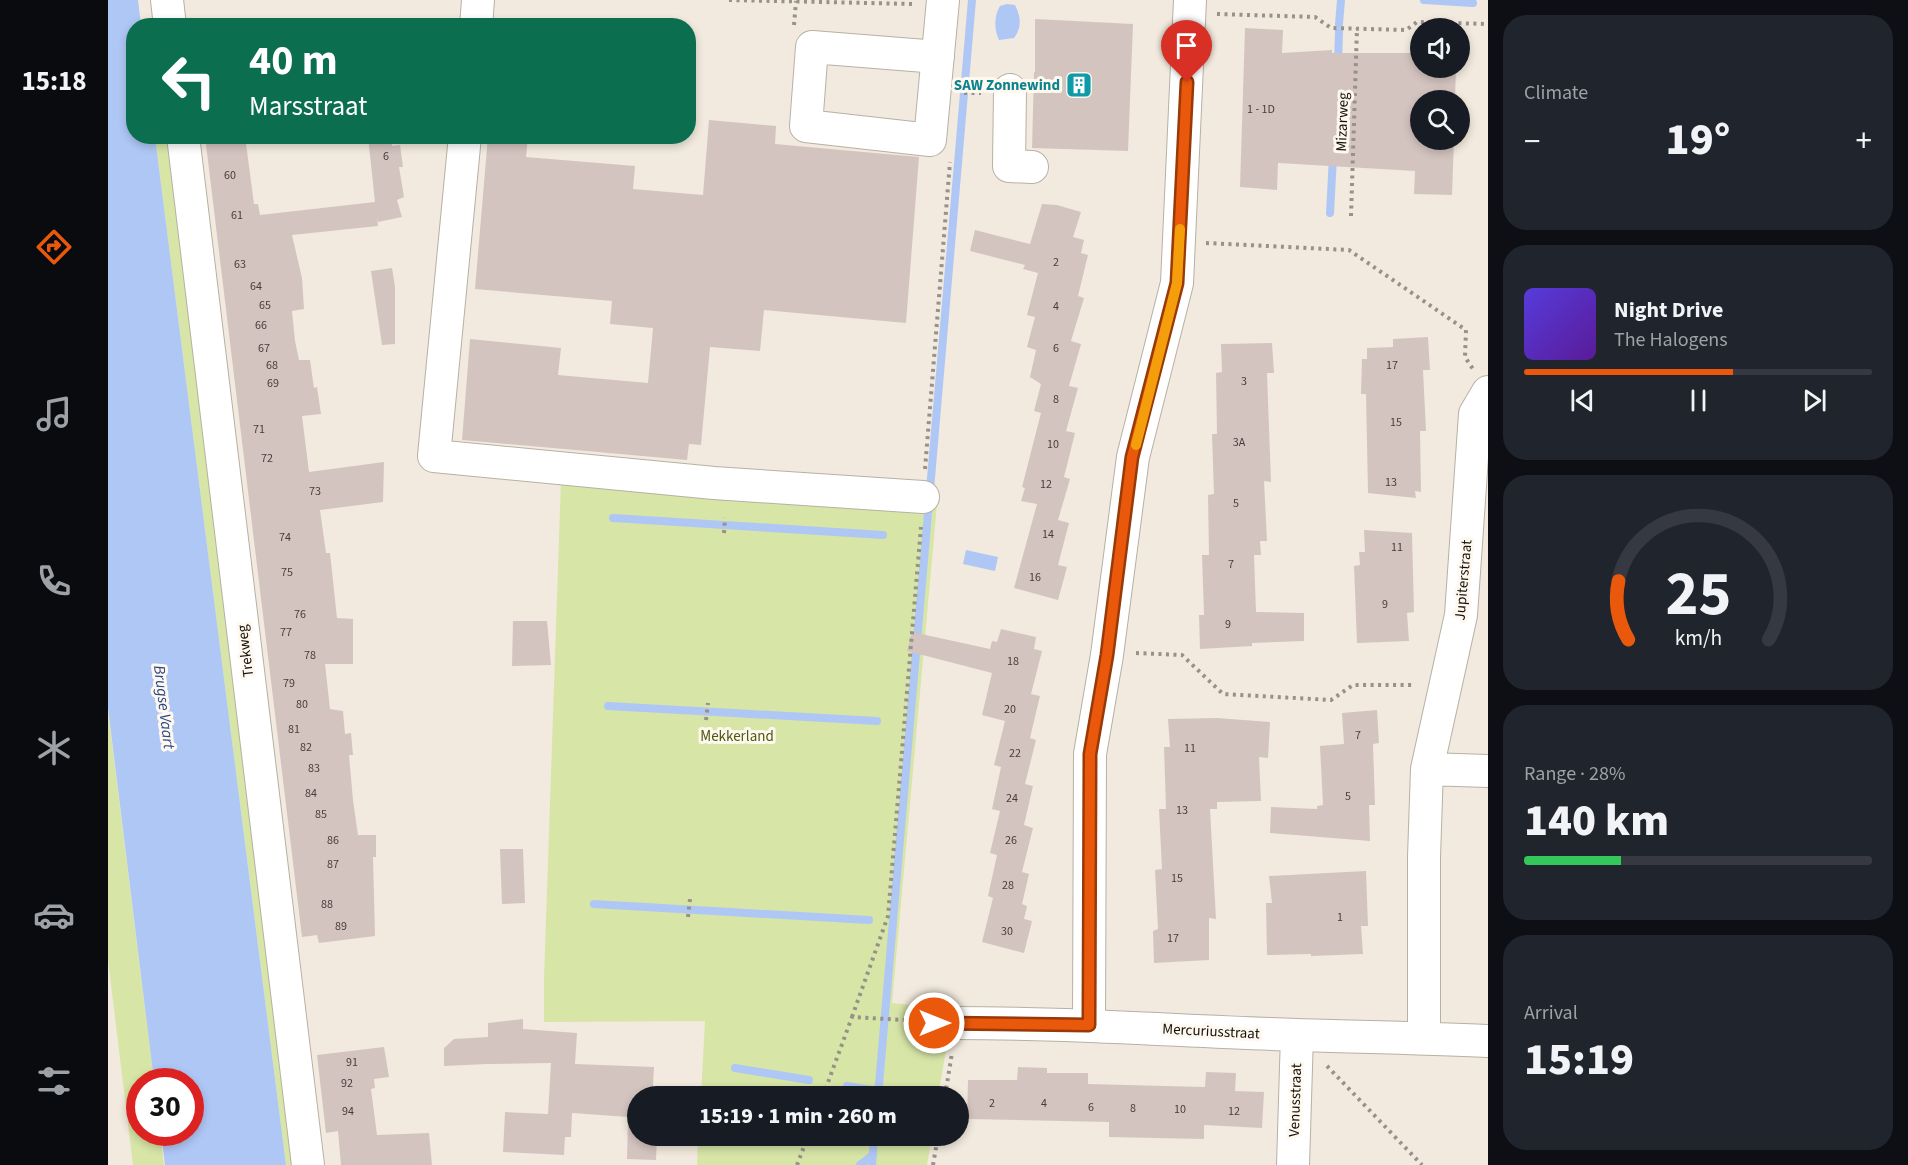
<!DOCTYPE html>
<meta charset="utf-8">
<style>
:root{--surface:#171b24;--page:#20242c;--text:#f1f3f6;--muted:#9ea1a6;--line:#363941;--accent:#ea580c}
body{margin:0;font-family:"Source Sans 3",sans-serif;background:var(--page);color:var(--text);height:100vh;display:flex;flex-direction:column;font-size:22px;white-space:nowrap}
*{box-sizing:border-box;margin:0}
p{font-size:20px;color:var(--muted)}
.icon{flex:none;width:33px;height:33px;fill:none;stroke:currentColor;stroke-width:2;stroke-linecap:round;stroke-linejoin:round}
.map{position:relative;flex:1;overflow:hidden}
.panel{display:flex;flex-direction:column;gap:15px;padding:15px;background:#0d0f14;width:420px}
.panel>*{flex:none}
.top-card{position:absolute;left:18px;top:18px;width:570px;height:126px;border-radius:24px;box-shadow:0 3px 9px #0003;background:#0b6e4f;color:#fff;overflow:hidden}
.controls{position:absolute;left:1302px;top:18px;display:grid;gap:12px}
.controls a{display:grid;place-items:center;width:60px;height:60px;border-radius:50%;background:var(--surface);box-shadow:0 3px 9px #0003;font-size:30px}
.speed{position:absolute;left:18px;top:1068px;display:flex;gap:12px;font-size:30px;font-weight:700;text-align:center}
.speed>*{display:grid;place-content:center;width:78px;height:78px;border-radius:50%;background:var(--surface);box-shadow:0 3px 9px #0003;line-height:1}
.speed .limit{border:9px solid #d22;background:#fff;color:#111}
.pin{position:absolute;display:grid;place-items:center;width:51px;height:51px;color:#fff;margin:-62px -26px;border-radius:50% 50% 50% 0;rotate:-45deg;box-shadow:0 0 6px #0007}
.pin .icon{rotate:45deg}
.me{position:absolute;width:66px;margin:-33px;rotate:90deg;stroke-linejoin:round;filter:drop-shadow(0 0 4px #0008)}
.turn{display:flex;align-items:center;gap:21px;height:126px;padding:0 24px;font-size:27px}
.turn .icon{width:78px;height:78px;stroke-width:2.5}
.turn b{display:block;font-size:42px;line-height:51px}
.big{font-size:45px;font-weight:800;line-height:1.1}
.panel .widget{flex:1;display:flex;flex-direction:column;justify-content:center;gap:9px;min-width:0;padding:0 21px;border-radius:24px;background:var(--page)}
.panel .dial{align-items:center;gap:0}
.dial svg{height:156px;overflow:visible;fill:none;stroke:var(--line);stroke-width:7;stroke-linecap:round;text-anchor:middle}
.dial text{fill:var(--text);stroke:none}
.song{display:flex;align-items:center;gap:18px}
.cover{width:72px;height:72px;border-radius:9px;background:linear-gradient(135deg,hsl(250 70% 55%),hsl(270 70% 35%))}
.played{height:6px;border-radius:3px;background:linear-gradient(90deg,var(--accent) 60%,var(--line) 60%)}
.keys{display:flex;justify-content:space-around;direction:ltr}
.heat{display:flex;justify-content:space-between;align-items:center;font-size:33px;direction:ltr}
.charge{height:9px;border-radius:4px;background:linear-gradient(90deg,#34c759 28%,var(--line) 0)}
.trip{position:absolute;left:519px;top:1086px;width:342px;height:60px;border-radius:30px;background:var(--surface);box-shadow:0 3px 9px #0003;font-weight:800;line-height:60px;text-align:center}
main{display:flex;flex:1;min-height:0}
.dock{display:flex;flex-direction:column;width:108px;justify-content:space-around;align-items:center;background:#090b0e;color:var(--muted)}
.dock .icon{width:42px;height:42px}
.dock .active{color:var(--accent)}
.dock b{font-size:27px;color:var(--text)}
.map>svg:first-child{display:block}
.green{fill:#d7e5a7}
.water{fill:#afc7f5}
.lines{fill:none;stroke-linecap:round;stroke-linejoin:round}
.stream{stroke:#afc7f5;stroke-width:8}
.building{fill:#d4c4c0}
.minor-casing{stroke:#b7b0a4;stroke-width:34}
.path{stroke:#979189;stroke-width:4;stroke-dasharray:3 4.5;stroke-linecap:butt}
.minor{stroke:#fff;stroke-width:32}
.route-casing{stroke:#983908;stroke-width:15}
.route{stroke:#ea580c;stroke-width:10}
.slow{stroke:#f59e0b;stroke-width:10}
.labels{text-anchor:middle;stroke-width:6;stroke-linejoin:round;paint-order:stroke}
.number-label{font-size:12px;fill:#453e3a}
.culture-label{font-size:15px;font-weight:bold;fill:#0d838f;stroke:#fef8ee;text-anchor:end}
.street-label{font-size:15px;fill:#15120e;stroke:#fef8ee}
.park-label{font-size:15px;fill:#4d5910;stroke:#fef8ee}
.water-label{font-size:16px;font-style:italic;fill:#264588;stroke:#fef8ee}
</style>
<main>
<nav class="dock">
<b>15:18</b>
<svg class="icon active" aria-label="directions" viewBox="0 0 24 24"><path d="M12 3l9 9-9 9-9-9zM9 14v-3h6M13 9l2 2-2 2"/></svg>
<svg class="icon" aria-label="music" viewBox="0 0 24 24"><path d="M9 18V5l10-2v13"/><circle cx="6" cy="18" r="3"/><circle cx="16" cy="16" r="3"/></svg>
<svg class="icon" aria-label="phone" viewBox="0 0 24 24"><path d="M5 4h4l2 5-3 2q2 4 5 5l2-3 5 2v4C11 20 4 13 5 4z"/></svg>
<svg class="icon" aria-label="climate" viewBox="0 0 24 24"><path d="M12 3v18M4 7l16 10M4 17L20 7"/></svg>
<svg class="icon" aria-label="car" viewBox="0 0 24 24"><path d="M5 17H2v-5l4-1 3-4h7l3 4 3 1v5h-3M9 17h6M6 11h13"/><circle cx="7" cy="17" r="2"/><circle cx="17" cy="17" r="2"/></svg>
<svg class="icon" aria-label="filters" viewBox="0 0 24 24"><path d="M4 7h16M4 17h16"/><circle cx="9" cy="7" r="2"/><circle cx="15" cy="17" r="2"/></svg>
</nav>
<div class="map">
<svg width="1380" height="1165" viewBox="0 0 1380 1165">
<rect width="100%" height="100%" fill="#f2eade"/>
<path class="green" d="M47 137H63L189 1165H178Z
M453 480 815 497 829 504 784 1003 835 1008 843 1022 830 1096H593L597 1021 436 1022V980Z
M0 711 46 1081 32 1082V1132L52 1133 56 1165H25L0 960Z
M590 1136H824L819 1165H589Z"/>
<path class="water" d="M0 0H30L33 25 26 26V136L47 137 178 1165H57L53 1133 82 1132V1082L46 1081 0 708Z
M899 4 907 5C913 17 914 27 906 38L891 40C886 29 886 16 892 6Z
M858 550 890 557 887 571 855 564Z"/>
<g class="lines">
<path class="stream" d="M1316 0 1365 3
M1231 24 1233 0
M1230 63 1231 32
M1222 213 1225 157
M505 518 775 535
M500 706 769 721
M486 904 761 920
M627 1068 701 1080
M739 1086 770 1091
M770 1096 864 0
M752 1165 765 1155
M764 1165 766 1136"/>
</g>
<path class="building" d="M927 19 1025 24 1020 151 924 148 926 72H927Z
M1137 28 1175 30 1174 53 1224 50V53H1312V68H1348L1347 100H1312V140H1346L1344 195 1306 194 1307 171 1170 163 1169 190 1132 187Z
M601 120 668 126 667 144 811 157 798 323 656 310 652 351 602 347 593 445 581 444 579 460 354 440 362 339 453 348 450 375 540 383 545 328 502 324 504 301 367 289 380 136H420L418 157 527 166 525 189 595 195Z
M97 136H137L146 204H150L152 215 267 202 260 136H283L284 146 292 145 295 167H291L296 197 289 200 294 217 270 222 269 217 270 226 184 235 194 278 196 309 184 311 187 341 191 360H202L206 388 209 387 213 414 194 416 201 472 276 462 275 502 212 510 218 553H222L229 618 245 619V664H217L222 709 235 711 237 734 243 733 245 755H241L245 800 250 835H268V857H265L267 936 211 943 209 935 194 937Z
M934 204 949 205 973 212 965 237 976 240 973 253 980 255 970 296 976 298 963 341 973 344 961 386 970 388 958 431 967 433 956 477 962 479 950 520 961 523 950 565 959 567 950 600 906 588 929 504 913 501 917 488 914 487 933 413 926 411 933 384 922 377 928 350 919 347 927 317 919 315 930 273 915 269 917 265 862 251 867 230 922 244Z
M284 268 287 287V344L274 345 263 271Z
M1320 337 1322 370H1315L1318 431H1312L1313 492 1307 491 1308 498 1260 493 1258 394H1253L1254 359H1259V348L1285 347V339Z
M1164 343 1166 373H1159L1163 482 1156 481 1159 541H1152L1153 555H1146L1148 612 1196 613V641L1144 643V646L1092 649 1091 615H1096L1094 555H1101L1100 495 1106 494 1104 434H1109L1108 373 1114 372 1113 344Z
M1256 530 1304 533 1306 612 1299 613 1301 641 1249 643 1246 566 1252 565 1251 552H1257Z
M405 621H439L443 665 404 666Z
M893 629 928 637 926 649 934 651 923 694 932 696 922 738 928 740 917 784 925 786 916 825 925 828 914 872 921 874 914 904 919 906 916 919 924 921 916 953 874 942 885 898 880 896 889 855 882 853 892 811 884 809 893 767 886 765 897 721 874 715 884 673 799 651 804 632 882 649 884 641 889 642Z
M1269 710 1271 743 1265 744 1267 805H1261L1262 841 1162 833 1163 807 1209 809V806L1215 805 1212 746 1236 744 1234 713Z
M1109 718 1162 722 1160 758 1151 757 1153 801 1109 802V809H1102L1108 919 1101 918V960L1046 963 1045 931 1050 929 1047 870 1054 869 1051 809H1058L1056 747H1062L1060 719Z
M392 849H415L417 903 394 904Z
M1258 871 1260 926H1253L1255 954 1203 956V954L1159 955 1158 903H1164L1161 876Z
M415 1019V1029L469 1033 467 1064 546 1067 545 1086H552L551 1096H530V1136H549L548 1160 519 1159 520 1117 464 1113 463 1137H457L456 1155 395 1152 397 1112 440 1114 443 1063 379 1064 336 1066V1048L346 1039 380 1037V1023Z
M276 1047 281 1077 266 1079 267 1088 263 1089 269 1135 321 1133 324 1165H233L230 1131 218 1133 209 1055Z
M910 1067 939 1068V1073H980V1084L1097 1087 1098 1072 1128 1073 1127 1091 1156 1092 1154 1128 1096 1125V1139L1001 1137V1122L859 1119 860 1080H909Z"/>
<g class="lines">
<defs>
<path id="minor" d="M59 0 62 26
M368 26 370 0
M830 57 704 47 698 126 822 140 835 0
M902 90 901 166 924 167
M75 136 200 1165
M357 136 326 456 606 483 815 497
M1319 769 1380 771
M826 1023C947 1022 1068 1031 1189 1035 1253 1037 1316 1038 1380 1041
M981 1025 982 754 999 655 1025 457 1069 283 1082 0
M1316 1038V857L1319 769 1353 615 1367 414 1380 392
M1185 1165 1189 1035"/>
</defs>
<use href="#minor" class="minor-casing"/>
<path class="path" d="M621 0 806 4
M1109 14 1207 17 1223 28 1298 30 1309 22 1380 24
M686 25 688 1
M856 93H873
M1243 216 1249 28
M1098 243 1241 250 1358 330 1357 357 1365 369
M817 469 842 162
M616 533 617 518
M1028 653 1074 655 1115 694 1223 700 1245 685H1306
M598 720 600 703
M580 917 582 899
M744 1017 780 916 813 527
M1219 1066 1314 1165
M715 1096 744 1017 796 1020
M837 1096 844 1053
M689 1165 700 1136
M825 1165 830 1136"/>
<use href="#minor" class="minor"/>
</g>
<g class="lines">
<defs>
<path id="route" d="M826 1023 981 1025 982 754 999 655 1024 457 1069 283 1079 82"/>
</defs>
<use href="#route" class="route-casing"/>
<use href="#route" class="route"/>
<path class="slow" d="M1028 445 1069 283 1072 229"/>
</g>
<defs>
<symbol id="building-square" viewBox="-11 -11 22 22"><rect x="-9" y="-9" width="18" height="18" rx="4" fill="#0f9aa8" stroke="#fef8ee"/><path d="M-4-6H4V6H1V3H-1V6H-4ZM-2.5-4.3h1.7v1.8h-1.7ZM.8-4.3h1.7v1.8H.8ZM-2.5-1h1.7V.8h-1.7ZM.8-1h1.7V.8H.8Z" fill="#fff"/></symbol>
</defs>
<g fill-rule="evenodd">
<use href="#building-square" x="956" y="70" width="30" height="30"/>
</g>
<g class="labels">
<g class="number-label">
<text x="1153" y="113">1 - 1D</text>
<text x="278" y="160">6</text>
<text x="122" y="179">60</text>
<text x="129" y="219">61</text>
<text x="948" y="266">2</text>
<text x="132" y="268">63</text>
<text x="148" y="290">64</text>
<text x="157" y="309">65</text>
<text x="948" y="310">4</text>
<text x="153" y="329">66</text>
<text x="156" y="352">67</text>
<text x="948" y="352">6</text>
<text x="164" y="369">68</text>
<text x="1284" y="369">17</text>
<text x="1136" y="385">3</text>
<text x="165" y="387">69</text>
<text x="948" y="403">8</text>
<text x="1288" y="426">15</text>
<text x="151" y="433">71</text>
<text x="1131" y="446">3A</text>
<text x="945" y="448">10</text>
<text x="159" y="462">72</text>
<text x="1283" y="486">13</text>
<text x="938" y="488">12</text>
<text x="207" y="495">73</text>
<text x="1128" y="507">5</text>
<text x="940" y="538">14</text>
<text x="177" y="541">74</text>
<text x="1289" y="551">11</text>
<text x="1123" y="568">7</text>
<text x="179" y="576">75</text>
<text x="927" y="581">16</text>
<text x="1277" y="608">9</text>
<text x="192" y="618">76</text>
<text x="1120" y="628">9</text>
<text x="178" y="636">77</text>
<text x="202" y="659">78</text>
<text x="905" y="665">18</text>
<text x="181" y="687">79</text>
<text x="194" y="708">80</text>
<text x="902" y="713">20</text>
<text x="186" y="733">81</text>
<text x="1250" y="739">7</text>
<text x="198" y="751">82</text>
<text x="1082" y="752">11</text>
<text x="907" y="757">22</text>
<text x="206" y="772">83</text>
<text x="203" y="797">84</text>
<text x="1240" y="800">5</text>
<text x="904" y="802">24</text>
<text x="1074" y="814">13</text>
<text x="213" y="818">85</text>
<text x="225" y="844">86</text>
<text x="903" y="844">26</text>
<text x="225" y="868">87</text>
<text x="1069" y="882">15</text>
<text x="900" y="889">28</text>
<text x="219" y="908">88</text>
<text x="1232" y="921">1</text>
<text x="233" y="930">89</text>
<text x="899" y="935">30</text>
<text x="1065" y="942">17</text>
<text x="244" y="1066">91</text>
<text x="239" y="1087">92</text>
<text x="884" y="1107">2</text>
<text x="936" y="1107">4</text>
<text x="983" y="1111">6</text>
<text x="1025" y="1112">8</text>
<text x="1072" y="1113">10</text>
<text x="240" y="1115">94</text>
<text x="1126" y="1115">12</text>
</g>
<g class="culture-label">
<text x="952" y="90">SAW Zonnewind</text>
</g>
<g class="street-label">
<text transform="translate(1234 122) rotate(-88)" y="5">Mizarweg</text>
<text transform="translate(1355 580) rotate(-85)" y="5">Jupiterstraat</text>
<text transform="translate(137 651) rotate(-97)" y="5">Trekweg</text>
<text transform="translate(1103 1031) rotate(3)" y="5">Mercuriusstraat</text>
<text transform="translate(1187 1100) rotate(-88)" y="5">Venusstraat</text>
</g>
<g class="park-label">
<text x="629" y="741">Mekkerland</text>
</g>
<g class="water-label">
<text transform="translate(57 707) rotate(83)" y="6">Brugse Vaart</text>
</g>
</g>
</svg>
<div class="controls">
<a><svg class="icon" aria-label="sound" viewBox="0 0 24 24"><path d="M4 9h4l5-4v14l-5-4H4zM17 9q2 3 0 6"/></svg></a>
<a><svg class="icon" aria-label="search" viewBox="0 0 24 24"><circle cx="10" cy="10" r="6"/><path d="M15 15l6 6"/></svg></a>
</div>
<div class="speed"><div class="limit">30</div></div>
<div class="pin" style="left:1079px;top:82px;background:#d93025"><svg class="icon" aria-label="arrive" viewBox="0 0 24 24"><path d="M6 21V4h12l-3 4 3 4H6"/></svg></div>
<svg class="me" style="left:826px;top:1023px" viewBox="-20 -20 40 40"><circle r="17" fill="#ea580c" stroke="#fff" stroke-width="3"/><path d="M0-11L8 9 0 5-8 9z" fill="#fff"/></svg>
<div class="trip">15:19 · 1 min · 260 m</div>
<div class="top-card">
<div class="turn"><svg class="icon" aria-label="left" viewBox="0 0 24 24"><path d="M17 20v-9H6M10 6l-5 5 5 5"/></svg><div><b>40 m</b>Marsstraat</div></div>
</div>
</div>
<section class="panel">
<div class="widget"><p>Climate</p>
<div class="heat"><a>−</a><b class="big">19°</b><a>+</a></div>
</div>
<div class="widget">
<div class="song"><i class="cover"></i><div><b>Night Drive</b><p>The Halogens</p></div></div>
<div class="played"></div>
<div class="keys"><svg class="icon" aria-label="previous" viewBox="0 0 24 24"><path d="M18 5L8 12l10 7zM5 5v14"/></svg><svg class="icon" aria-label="pause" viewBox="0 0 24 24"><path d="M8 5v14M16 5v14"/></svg><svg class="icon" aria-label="next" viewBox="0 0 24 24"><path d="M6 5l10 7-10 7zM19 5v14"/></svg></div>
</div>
<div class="widget dial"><svg viewBox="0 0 100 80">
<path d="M14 69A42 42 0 1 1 86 69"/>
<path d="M14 69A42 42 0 0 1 9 39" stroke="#ea580c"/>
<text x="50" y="56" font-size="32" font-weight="700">25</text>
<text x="50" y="72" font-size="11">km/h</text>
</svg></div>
<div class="widget"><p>Range · 28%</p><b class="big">140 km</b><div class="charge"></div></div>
<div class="widget"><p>Arrival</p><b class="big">15:19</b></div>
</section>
</main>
